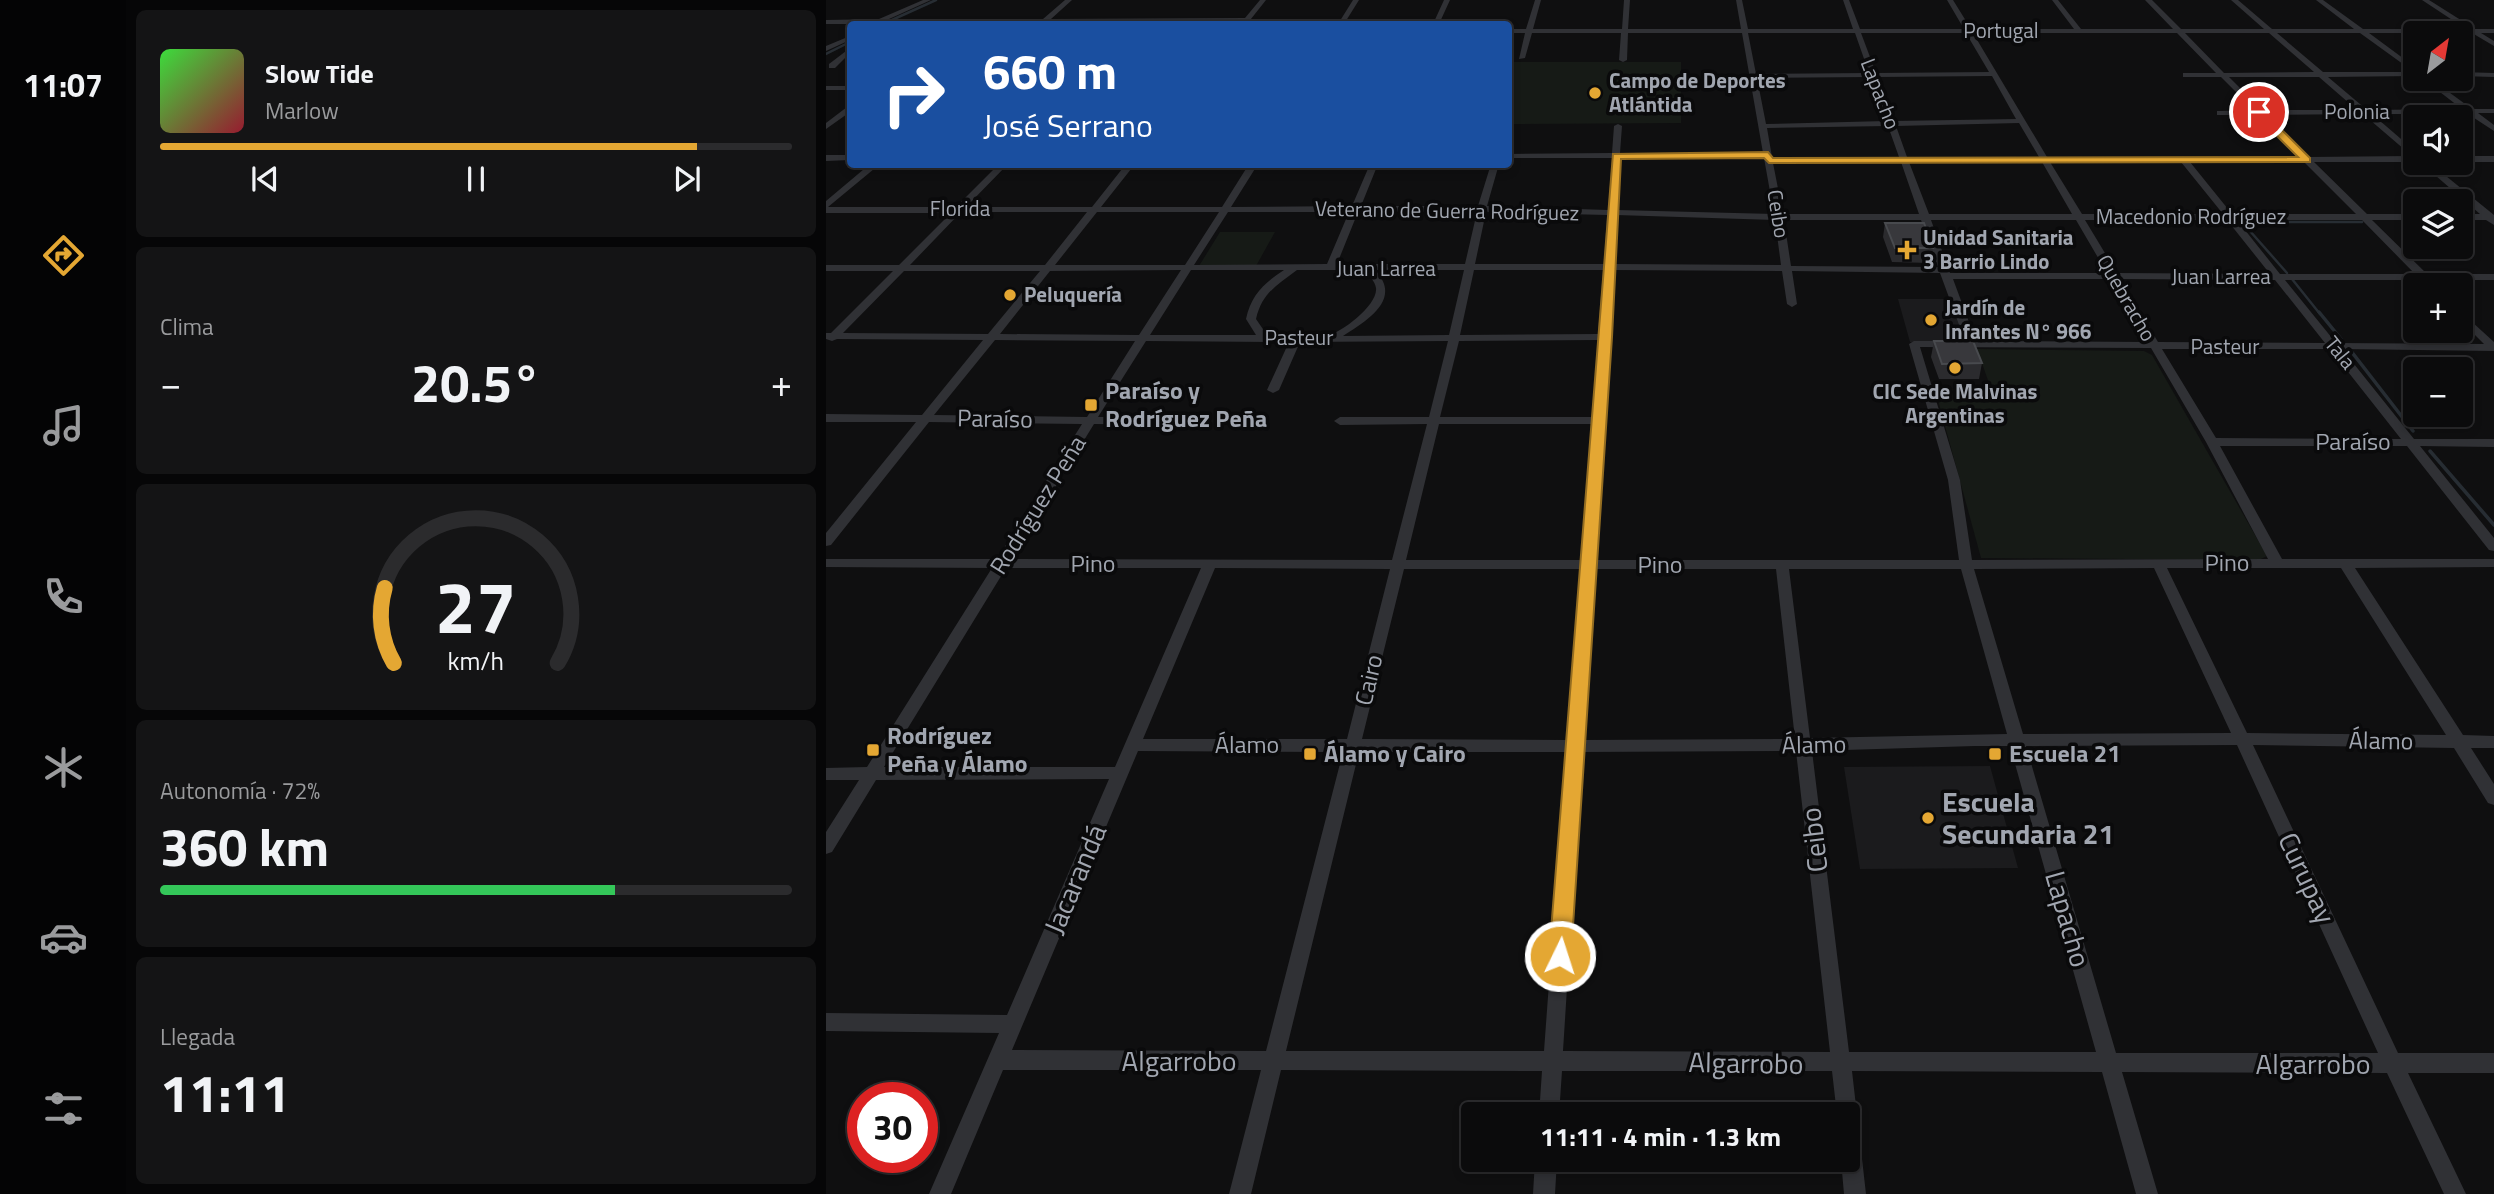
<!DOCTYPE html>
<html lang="es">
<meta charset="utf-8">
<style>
:root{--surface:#0b0b0c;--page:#141415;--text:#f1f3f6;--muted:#9a9b9d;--line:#2b2b2d;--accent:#e4a733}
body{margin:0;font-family:"Titillium Web",sans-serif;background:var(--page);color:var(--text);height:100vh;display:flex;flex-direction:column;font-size:26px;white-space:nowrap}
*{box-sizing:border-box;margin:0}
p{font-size:23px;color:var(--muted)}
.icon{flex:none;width:38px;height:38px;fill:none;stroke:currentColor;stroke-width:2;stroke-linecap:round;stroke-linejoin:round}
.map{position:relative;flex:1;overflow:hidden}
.drawer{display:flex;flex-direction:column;gap:10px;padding:10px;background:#060607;width:700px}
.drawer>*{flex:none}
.hud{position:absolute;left:21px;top:21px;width:665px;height:147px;border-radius:7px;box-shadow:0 4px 10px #0003,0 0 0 2px var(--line);background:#1a4fa0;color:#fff;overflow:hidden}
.needle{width:46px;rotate:31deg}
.buttons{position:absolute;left:1577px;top:21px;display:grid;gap:14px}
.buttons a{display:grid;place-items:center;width:70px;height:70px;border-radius:7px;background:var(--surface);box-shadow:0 4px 10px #0003,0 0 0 2px var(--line);font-size:35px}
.speed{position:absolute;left:21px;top:1082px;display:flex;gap:14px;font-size:35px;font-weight:700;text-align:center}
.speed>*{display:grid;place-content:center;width:91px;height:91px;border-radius:50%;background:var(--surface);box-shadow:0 4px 10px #0003,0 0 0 2px var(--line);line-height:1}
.speed .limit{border:10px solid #d22;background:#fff;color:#111}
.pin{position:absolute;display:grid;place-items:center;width:60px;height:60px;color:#fff;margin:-30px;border:4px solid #fff;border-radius:50%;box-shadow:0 2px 7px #0007}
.me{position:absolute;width:77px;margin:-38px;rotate:4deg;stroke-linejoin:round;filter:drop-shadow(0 0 5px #0008)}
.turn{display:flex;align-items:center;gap:24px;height:147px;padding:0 21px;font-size:32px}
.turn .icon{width:91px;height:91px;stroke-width:2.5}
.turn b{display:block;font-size:49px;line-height:60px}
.big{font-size:52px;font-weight:700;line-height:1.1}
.drawer .widget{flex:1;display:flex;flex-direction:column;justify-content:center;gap:10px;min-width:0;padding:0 24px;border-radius:10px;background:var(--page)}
.drawer .dial{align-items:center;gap:0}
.dial svg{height:182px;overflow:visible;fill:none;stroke:var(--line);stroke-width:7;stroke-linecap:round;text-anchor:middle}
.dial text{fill:var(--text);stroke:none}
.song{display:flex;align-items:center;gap:21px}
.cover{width:84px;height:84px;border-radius:10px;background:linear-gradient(135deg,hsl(120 70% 55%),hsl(350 70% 35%))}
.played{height:7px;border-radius:4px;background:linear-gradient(90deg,var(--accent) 85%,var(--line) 85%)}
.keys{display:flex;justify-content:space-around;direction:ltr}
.heat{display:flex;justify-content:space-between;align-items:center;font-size:38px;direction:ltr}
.charge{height:10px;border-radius:5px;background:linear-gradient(90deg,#34c759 72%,var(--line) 0)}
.trip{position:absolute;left:635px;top:1102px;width:399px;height:70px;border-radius:7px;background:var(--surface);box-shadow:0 4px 10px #0003,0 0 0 2px var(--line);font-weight:700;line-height:70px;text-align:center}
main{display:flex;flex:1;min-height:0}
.menu{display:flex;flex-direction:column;width:126px;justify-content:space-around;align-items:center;background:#040405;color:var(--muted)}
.menu .icon{width:49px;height:49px}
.menu .current{color:var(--accent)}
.menu b{font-size:32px;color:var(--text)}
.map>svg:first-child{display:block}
.built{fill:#1b1b1d}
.green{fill:#161a16}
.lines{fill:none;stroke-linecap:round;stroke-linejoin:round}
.stream-far1{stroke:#272d33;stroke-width:2.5}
.stream{stroke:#272d33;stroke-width:3.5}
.minor{fill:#303135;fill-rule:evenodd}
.wall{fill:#2b2b2e}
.building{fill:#38383c;stroke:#484a4e;stroke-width:2}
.route{fill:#e4a733;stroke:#946d21;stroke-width:2}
.poi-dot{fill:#e4a733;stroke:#0a0a0b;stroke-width:2.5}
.labels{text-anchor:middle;stroke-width:7;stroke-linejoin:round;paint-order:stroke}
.far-street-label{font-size:21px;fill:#a1a6b0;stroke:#0a0a0b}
.far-poi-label{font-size:21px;font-weight:bold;fill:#a1a6b0;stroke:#0a0a0b;text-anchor:start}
.poi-label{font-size:24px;font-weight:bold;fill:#a1a6b0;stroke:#0a0a0b;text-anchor:start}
.street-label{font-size:24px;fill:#a1a6b0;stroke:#0a0a0b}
.near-poi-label{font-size:28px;font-weight:bold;fill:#a1a6b0;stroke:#0a0a0b;text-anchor:start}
.near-street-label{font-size:28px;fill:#a1a6b0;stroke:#0a0a0b}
</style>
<main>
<nav class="menu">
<b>11:07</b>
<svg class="icon current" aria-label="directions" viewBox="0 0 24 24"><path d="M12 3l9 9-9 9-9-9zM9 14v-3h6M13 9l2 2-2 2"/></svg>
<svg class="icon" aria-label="music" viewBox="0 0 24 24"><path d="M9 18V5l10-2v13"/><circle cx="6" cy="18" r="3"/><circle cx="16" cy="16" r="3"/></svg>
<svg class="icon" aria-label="phone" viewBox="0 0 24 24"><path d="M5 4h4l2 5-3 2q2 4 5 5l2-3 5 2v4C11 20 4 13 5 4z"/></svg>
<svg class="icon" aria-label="climate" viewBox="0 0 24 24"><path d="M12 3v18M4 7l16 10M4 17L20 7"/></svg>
<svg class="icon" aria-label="car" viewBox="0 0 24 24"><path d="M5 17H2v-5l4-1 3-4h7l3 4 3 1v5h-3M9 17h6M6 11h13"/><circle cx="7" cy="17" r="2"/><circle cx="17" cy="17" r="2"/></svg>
<svg class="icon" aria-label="filters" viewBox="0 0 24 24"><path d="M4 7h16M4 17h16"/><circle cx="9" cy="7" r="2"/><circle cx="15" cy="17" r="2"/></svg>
</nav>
<section class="drawer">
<div class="widget">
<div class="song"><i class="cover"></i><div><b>Slow Tide</b><p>Marlow</p></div></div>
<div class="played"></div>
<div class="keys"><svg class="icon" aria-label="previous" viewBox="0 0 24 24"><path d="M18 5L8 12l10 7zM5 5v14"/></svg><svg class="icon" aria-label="pause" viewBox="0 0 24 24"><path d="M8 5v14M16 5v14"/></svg><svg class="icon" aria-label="next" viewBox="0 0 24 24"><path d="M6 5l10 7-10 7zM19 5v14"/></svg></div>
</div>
<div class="widget"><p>Clima</p>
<div class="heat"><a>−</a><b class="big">20.5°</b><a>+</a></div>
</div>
<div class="widget dial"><svg viewBox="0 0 100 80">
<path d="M14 69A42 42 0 1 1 86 69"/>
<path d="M14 69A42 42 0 0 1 10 36" stroke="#e4a733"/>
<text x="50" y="56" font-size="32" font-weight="700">27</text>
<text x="50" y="72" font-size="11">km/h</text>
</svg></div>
<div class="widget"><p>Autonomía · 72%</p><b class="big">360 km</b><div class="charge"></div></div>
<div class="widget"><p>Llegada</p><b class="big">11:11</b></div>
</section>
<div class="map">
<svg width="1668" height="1194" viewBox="0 0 1668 1194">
<rect width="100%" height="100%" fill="#0f0f10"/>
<path class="built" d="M1072 299H1126L1140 342H1084Z
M1164 766 1192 868 1034 869 1018 767Z"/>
<path class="green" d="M682 62H855V123L683 124Z
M394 232H449L430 266H373Z
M1151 349 1318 351 1326 355 1441 556 1433 560 1155 558 1109 389H1165Z"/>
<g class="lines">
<path class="stream-far1" d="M57 24 110 0
M0 54 24 42
M1461 273 1416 222H1536
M1466 279 1494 314"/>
<path class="stream" d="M1493 312 1515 339
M1525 351 1587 431
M1604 451 1668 525"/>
<path class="minor" d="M97 0H105L52 24H0V20L53 19Z
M239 0H246L225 19 419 18 434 0H440L421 24H415L416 22 71 24 79 20 217 19Z
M527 0H533L518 24H512Z
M618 0H624L613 24H607Z
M709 0H715L707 29H796L798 0H804L802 29H915L910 0H916L922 29H1027L1017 0H1023L1034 29H1138L1121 0H1127L1145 29H1248L1226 0H1232L1255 29H1347L1319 0H1326L1355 29H1438L1405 0H1412L1446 29H1528L1490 0H1497L1537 29H1640L1596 0H1603L1649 29H1668V33H1655L1668 41V46L1646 33H1543L1589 67V76L1502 77 1541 110 1636 109 1597 79H1605L1646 109H1668V113H1652L1668 125V131L1642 114H1546L1589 151V162H1488L1541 214H1589V220H1546L1601 274H1668V280H1604L1600 282 1595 280H1459L1510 343 1658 344 1634 320V311L1668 342V351L1516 349 1588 439H1668V447L1594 446 1668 538V551L1663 550 1581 446H1394L1456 559H1668V567L1529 568 1637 735 1668 736V748H1645L1668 784V805L1662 803 1628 748 1427 745 1572 1053H1668V1073H1582L1640 1194H1618L1561 1073 1296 1072 1332 1194H1310L1276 1072 1026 1071 1040 1194H1018L1015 1160H1022V1115H1011L1006 1071H736L733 1115H713L716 1071 455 1070 425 1194H403L435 1070H177L125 1194H103L173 1033 0 1031V1013L181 1015 283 779 50 780 6 852 0 854V832L33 780H0V768L41 767 166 568 0 567V559H171L256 424 103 422 5 545 0 546V533L90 422H0V414L96 415 157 340 11 339 6 341 0 339V333H5L67 271H0V265H73L125 213H0V201L44 164H54L2 207H130L173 164H182L140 207H266L300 164H309L275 207H396L423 164H432L405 207 526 206 544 164H552L535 206H652L665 164H673L661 206 782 210 786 158H682V154L786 153 788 126 792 124 796 126 794 153H937L916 33H802L801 60 797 62 793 60 795 33H706L699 58 693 59 699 33H682V29H700ZM922 33H1029L1043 73 930 74ZM1035 33H1140L1163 72 1050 73ZM1147 33H1351L1390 73H1357V77H1395L1428 110 1394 111H1391V115H1432L1473 157H1221ZM1359 33H1443L1488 72 1398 73ZM1451 33H1534L1588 72H1497ZM1166 76 1190 119 1068 121 1052 77ZM1044 77 1060 121 940 124 931 78ZM1403 77H1493L1531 110H1436ZM1537 114 1586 156 1483 157 1441 115ZM1193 123 1213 157H1081L1070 126ZM1062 126 1073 157H946L941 128ZM794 158H938L948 214 791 210ZM1075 162 1093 214H957L947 163ZM1083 162H1216L1246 214H1103ZM1224 162H1355L1397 214H1256ZM1364 162H1478L1530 214H1406ZM135 212H261L219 265H84ZM271 212H393L359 265H229ZM402 212H523L501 264 368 265ZM532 212H651L639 264H511ZM660 212 781 215 778 264H649ZM790 215 949 220 955 265 787 264ZM958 220H1095L1112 267 965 266ZM1105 220H1250L1281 273H1124ZM1259 220H1401L1444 274 1291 273ZM1411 220H1536L1589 274H1454ZM355 270 313 335 174 334 224 271ZM365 270H458C438 283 425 295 420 319L430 335H324ZM471 270H538C543 276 549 281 550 288 552 305 516 332 501 336 488 339 456 336 441 335L430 319C436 293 451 285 471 270ZM549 270H638L623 335 517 336C541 321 577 299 549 270ZM648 270H777L772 334 634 335ZM787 270 956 271 961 304 966 307 971 304 966 271 1114 273 1139 341H1088L1083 344 1122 480 1133 560H768L782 340 785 337 783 334ZM78 271H214L162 334 17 333ZM1127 279H1285L1321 342 1150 341ZM1294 279 1449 280 1499 343 1332 342ZM169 340 309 341 261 417 108 415ZM772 340 766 417H614L633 341ZM320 341 463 342 441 390 447 393 453 390 474 342 622 341 603 417H514L508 421 514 425 601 424 566 560 185 559 268 424 364 425 370 421 364 417H272ZM1094 347 1325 348 1380 442 1442 559 1146 560 1134 480ZM1336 349H1504L1575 439 1390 438ZM613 424H765L755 560H580ZM180 568H375L289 767H58ZM389 568 564 569 521 739H317ZM1328 568 1405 733 1197 734 1148 569ZM1341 568H1515L1620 735 1421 733ZM578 569H754L741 740 536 739ZM768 569H950L969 739 757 740ZM963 569H1135L1181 734 984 738ZM1411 745 1552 1053H1290L1200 746ZM1149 746H1184L1270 1052H1023L986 751ZM312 751 517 752 440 1051 186 1050ZM970 751 1004 1052 737 1051 756 752ZM533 752H740L718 1051H460Z
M24 36V40L0 51V46Z
M24 48V53L9 68H3V64Z
M1634 72 1668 73V77L1634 76Z
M0 86H24V90H0Z
M21 107H24V112L0 129V123Z
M0 155H24V160L0 161Z
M1634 156H1668V162H1634Z
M1595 163H1604L1668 215V225L1660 220H1634V214H1654Z
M709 1160H731L729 1194H707Z"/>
</g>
<path class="wall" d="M1059 223 1107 248 1104 263 1066 262 1057 237Z
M1108 341 1156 363 1153 379H1113L1105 357Z"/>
<path class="building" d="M1059 223H1098L1107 248H1069Z
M1108 341H1147L1156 363 1116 364Z"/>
<path class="route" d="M1429 110H1436L1484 158V162L943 163 938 158 795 159 786 337 745 956 741 963 734 966 726 963 723 956 787 154 942 152 947 158 1472 157 1429 114Z"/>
<g class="poi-dot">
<circle cx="769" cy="93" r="7"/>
<path d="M1077.5 239.5h7v7h7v7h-7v7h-7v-7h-7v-7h7z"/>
<circle cx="184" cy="295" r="7"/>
<circle cx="1105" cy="320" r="7"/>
<circle cx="1129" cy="368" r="7"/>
<rect x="258" y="398" width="14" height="14" rx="3.5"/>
<rect x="40" y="743" width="14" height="14" rx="3.5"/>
<rect x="477" y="747" width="14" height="14" rx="3.5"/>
<rect x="1162" y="747" width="14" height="14" rx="3.5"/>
<circle cx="1102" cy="818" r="7"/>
</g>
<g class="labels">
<g class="far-street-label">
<text x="1175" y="38">Portugal</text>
<text transform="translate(1054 94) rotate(69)" y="7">Lapacho</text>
<text x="1531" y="119">Polonia</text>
<text x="134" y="216">Florida</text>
<text transform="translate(621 211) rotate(1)" y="7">Veterano de Guerra Rodríguez</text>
<text transform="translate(952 214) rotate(81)" y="7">Ceibo</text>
<text x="1365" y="224">Macedonio Rodríguez</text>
<text x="560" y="276">Juan Larrea</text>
<text x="1395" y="284">Juan Larrea</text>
<text transform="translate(1300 298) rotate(60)" y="7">Quebracho</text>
<text x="473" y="345">Pasteur</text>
<text x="1399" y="354">Pasteur</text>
<text transform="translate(1514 353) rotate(51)" y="7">Tala</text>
</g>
<g class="far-poi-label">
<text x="783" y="88">Campo de Deportes<tspan x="783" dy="24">Atlántida</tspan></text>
<text x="1097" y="245">Unidad Sanitaria<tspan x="1097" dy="24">3 Barrio Lindo</tspan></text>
<text x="198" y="302">Peluquería</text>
<text x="1119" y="315">Jardín de<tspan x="1119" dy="24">Infantes N° 966</tspan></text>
<text x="1129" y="399" text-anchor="middle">CIC Sede Malvinas<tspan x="1129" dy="24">Argentinas</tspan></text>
</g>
<g class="poi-label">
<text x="279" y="399">Paraíso y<tspan x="279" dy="28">Rodríguez Peña</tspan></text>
<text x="61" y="744">Rodríguez<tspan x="61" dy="28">Peña y Álamo</tspan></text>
<text x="498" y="762">Álamo y Cairo</text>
<text x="1183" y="762">Escuela 21</text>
</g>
<g class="street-label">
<text transform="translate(169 419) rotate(1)" y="8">Paraíso</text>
<text x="1527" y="450">Paraíso</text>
<text transform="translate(212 505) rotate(-58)" y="8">Rodríguez Peña</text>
<text x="1401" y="571">Pino</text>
<text x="267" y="572">Pino</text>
<text x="834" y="573">Pino</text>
<text transform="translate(543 680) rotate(-77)" y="8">Cairo</text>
<text transform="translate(1555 741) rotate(1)" y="8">Álamo</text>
<text x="421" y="753">Álamo</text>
<text transform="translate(988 745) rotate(-1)" y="8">Álamo</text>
</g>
<g class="near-poi-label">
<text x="1116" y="812">Escuela<tspan x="1116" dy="32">Secundaria 21</tspan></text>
</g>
<g class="near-street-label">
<text transform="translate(988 840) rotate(-97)" y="10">Ceibo</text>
<text transform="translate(1481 878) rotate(65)" y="10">Curupay</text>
<text transform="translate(249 879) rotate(-67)" y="10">Jacarandá</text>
<text transform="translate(1242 919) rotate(74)" y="10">Lapacho</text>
<text x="353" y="1071">Algarrobo</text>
<text transform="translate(920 1063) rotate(1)" y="10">Algarrobo</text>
<text x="1487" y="1074">Algarrobo</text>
</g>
</g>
</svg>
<div class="buttons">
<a><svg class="needle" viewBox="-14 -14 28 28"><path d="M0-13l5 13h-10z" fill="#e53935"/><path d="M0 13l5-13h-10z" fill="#9a9b9d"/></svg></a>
<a><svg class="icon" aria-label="sound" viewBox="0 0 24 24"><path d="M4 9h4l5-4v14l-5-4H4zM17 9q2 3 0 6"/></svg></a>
<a><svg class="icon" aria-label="layers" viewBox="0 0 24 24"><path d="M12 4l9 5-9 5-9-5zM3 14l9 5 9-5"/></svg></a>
<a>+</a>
<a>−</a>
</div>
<div class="speed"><div class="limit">30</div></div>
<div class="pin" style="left:1433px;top:112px;background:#d93025"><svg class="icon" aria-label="arrive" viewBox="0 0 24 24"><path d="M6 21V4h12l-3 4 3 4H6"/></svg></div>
<svg class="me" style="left:734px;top:956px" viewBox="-20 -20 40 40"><circle r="17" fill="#e4a733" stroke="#fff" stroke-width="3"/><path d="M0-11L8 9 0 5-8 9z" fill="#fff"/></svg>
<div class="trip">11:11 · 4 min · 1.3 km</div>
<div class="hud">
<div class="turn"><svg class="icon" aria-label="right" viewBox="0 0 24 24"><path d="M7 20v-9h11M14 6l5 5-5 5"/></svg><div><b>660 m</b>José Serrano</div></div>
</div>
</div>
</main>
